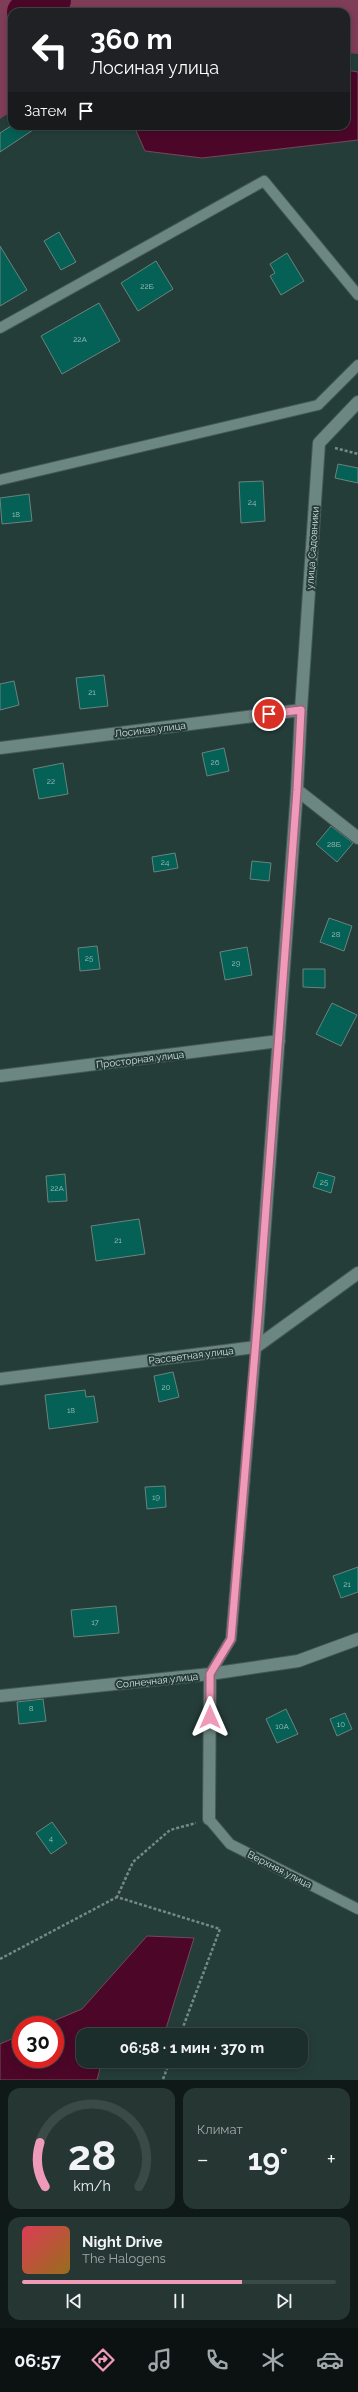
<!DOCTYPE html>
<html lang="ru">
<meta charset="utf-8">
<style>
:root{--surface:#1c2e2b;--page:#253633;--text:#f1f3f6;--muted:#a0a8a9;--line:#3a4a47;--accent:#ef9ab8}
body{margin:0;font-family:Raleway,sans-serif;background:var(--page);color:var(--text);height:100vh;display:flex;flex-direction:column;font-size:15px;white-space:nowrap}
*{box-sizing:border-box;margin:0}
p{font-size:13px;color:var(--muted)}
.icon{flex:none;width:22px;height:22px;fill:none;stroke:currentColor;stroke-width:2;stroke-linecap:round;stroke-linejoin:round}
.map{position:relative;height:2080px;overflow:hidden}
.drawer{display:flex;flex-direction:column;gap:8px;padding:8px;background:#0f1918;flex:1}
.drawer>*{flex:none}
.banner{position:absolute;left:8px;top:8px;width:342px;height:122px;border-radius:12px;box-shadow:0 2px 10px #0003,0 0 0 1px var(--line);background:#202124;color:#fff;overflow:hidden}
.speed{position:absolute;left:12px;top:2016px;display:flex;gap:8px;font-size:20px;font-weight:700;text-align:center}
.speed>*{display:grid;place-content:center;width:52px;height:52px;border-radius:50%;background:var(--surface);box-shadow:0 2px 10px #0003,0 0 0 1px var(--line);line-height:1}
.speed .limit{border:6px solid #d22;background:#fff;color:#111}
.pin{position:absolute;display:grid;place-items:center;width:34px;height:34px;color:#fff;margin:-17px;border:2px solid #fff;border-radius:50%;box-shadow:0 1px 4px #0007}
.me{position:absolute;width:44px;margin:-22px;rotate:0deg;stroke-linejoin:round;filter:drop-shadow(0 0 3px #0008)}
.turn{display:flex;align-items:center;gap:14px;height:84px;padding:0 16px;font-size:18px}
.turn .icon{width:52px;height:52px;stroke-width:2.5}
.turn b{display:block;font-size:28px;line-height:34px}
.then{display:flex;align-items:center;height:38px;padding:0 16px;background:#0003;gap:8px;font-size:15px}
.big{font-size:30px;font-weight:700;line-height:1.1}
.drawer .card{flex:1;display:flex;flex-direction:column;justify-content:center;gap:6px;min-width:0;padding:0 14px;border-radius:12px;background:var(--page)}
.drawer .dial{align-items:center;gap:0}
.dial svg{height:104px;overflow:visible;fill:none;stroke:var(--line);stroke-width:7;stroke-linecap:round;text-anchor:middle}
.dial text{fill:var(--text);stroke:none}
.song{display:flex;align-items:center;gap:12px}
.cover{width:48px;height:48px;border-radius:6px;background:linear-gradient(135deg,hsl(350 70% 55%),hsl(40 70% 35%))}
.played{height:4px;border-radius:2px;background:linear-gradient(90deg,var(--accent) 70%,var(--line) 70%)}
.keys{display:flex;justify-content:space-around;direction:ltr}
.heat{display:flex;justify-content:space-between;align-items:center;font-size:22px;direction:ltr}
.drawer .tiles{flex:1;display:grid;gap:8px;grid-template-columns:1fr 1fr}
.card:last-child{grid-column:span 2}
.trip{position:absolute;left:76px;top:2028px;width:232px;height:40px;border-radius:12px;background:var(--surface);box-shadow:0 2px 10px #0003,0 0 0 1px var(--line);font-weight:700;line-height:40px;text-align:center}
.dock{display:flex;height:64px;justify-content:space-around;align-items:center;background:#0b1211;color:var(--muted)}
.dock .icon{width:28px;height:28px}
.dock .active{color:var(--accent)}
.dock b{font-size:18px;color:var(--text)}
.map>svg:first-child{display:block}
.green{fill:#803d57}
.water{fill:#4c0728;stroke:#74485e}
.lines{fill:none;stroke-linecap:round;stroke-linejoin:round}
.river{stroke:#4c0728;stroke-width:34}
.building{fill:#056056;stroke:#6a837e}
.lane-casing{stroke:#435855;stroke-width:12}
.street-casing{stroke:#435855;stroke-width:14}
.path{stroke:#768985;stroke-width:2.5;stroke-dasharray:3 2;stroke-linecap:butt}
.lane{stroke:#6c8681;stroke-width:10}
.street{stroke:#6c8681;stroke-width:12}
.route-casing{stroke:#9b6478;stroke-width:10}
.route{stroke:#ef9ab8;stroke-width:7}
.labels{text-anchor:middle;stroke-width:4;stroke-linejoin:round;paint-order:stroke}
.number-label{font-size:8px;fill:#9fbfba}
.street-label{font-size:10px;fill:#d2dfdc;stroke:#253d39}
</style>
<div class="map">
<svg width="358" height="2080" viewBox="0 0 358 2080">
<rect width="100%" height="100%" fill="#253d39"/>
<path class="green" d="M0 0H358V54L346 53V12H12V111L0 119Z"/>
<path class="water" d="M346 70 358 72V140L202 158 145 151 134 126H346Z
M147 1936 194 1938 164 2035H83V2061H109H102L97 2080H0V2044L21 2035V2059H55V2025H44L82 2009Z"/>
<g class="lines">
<path class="river" d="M24 12 54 0"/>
</g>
<path class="building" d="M11 126H39L0 152V133Z
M59 232 76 262 61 270 44 241Z
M0 246 27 290 0 306Z
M287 253 304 281 281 295 270 276 275 273 270 264Z
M156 261 173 289 138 311 121 283Z
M99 303 120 341 62 374 41 336Z
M338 464 358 468V483L335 478Z
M263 481 265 521 241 523 239 482Z
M29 494 32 521 2 524 0 498Z
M104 675 108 706 80 709 76 678Z
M14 681 19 705 0 710V684Z
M224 748 229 771 207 776 202 753Z
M63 763 68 794 39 799 33 769Z
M331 826 353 843 337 862 316 844Z
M175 853 178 868 154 872 152 857Z
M252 861 271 863 269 881 250 879Z
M329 918 352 926 344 951 320 942Z
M97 946 100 969 80 971 78 948Z
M247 947 252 975 225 980 220 952Z
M303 969H325V988L303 987Z
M332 1003 357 1015 341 1046 316 1034Z
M318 1172 335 1177 331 1193 313 1187Z
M65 1174 67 1201 48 1202 46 1176Z
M139 1219 145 1254 96 1261 91 1226Z
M173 1372 179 1397 159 1402 154 1376Z
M85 1390 86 1397 94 1396 98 1422 49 1429 45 1395Z
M165 1486 166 1507 147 1509 145 1487Z
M358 1567V1592L341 1598 333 1576Z
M116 1606 119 1633 74 1637 71 1610Z
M43 1699 46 1721 19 1724 17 1702Z
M286 1709 298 1734 277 1743 266 1719Z
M345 1713 352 1729 337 1736 330 1719Z
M52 1822 67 1843 51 1854 36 1833Z"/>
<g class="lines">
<defs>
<path id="lane" d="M0 328 264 181 358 295
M0 480 318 405 358 365
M210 1674 231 1639 256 1347
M209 1819 230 1844 358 1909"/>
<path id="street" d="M0 748 301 710
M297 790 358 838
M0 1076 279 1041
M256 1347 297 790 301 710 319 443 358 402
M0 1379 256 1347 358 1273
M0 1696 210 1674 298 1661 358 1639
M209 1819 210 1674"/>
</defs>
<use href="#lane" class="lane-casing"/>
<use href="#street" class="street-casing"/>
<path class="path" d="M335 448 358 454
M0 1959 117 1897
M180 2035 220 1929 117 1897 133 1862 170 1830 196 1823
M163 2079 170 2061"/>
<use href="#lane" class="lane"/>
<use href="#street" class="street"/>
</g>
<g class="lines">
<defs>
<path id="route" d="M210 1717V1674L231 1639 258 1316 297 790 301 710 269 714"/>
</defs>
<use href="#route" class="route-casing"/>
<use href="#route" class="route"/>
</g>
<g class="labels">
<g class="number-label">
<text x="147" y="289">22Б</text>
<text x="80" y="342">22А</text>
<text x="252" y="505">24</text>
<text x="16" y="517">18</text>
<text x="92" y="695">21</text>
<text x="215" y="765">26</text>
<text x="51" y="784">22</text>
<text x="334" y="847">28Б</text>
<text x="165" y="865">24</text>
<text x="336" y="937">28</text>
<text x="89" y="961">25</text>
<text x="236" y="966">29</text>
<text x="324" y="1185">25</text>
<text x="57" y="1191">22А</text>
<text x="118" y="1243">21</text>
<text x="166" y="1390">20</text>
<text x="71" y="1413">18</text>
<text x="156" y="1500">19</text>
<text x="347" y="1587">21</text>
<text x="95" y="1625">17</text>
<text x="31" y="1711">8</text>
<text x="341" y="1727">10</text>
<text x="282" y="1729">10А</text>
<text x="51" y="1841">4</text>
</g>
<g class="street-label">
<text transform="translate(312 548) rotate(-86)" y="4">улица Садовники</text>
<text transform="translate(150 729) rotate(-7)" y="4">Лосиная улица</text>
<text transform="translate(140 1059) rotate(-7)" y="4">Просторная улица</text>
<text transform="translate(191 1355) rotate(-7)" y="4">Рассветная улица</text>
<text transform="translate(157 1680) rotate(-6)" y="4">Солнечная улица</text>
<text transform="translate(280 1869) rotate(27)" y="4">Верхняя улица</text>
</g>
</g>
</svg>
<div class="speed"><div class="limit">30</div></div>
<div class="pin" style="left:269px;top:714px;background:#d93025"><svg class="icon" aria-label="arrive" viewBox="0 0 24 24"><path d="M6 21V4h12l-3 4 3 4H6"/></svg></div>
<svg class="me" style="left:210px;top:1717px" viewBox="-20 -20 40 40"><path d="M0-17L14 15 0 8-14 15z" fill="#ef9ab8" stroke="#fff" stroke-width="4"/></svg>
<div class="trip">06:58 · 1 мин · 370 m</div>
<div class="banner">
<div class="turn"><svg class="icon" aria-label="left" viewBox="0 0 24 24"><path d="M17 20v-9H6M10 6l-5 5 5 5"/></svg><div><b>360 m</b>Лосиная улица</div></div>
<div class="then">Затем<svg class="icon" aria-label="arrive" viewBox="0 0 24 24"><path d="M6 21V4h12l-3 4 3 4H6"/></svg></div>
</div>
</div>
<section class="drawer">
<div class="tiles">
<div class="card dial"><svg viewBox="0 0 100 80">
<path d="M14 69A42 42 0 1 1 86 69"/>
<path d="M14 69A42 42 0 0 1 10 35" stroke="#ef9ab8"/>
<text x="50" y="56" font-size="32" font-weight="700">28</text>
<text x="50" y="72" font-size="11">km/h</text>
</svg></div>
<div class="card"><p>Климат</p>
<div class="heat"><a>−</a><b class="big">19°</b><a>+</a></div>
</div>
<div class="card">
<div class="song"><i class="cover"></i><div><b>Night Drive</b><p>The Halogens</p></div></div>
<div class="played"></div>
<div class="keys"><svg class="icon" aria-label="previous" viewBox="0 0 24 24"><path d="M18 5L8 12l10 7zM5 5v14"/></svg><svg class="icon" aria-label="pause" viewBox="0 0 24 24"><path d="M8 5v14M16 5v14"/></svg><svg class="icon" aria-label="next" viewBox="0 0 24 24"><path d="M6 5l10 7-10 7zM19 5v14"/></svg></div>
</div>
</div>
</section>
<nav class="dock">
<b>06:57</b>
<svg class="icon active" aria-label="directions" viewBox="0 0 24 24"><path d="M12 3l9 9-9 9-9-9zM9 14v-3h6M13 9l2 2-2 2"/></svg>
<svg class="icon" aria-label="music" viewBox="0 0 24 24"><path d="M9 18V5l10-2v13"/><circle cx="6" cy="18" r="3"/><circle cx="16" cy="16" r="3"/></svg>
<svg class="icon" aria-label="phone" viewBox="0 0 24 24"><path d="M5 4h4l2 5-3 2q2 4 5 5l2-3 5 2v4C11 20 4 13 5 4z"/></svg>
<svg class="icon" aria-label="climate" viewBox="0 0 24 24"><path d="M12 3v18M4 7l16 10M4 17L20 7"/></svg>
<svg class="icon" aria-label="car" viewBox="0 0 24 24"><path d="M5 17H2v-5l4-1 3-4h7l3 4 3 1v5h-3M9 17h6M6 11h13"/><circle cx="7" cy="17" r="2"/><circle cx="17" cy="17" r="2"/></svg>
</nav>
